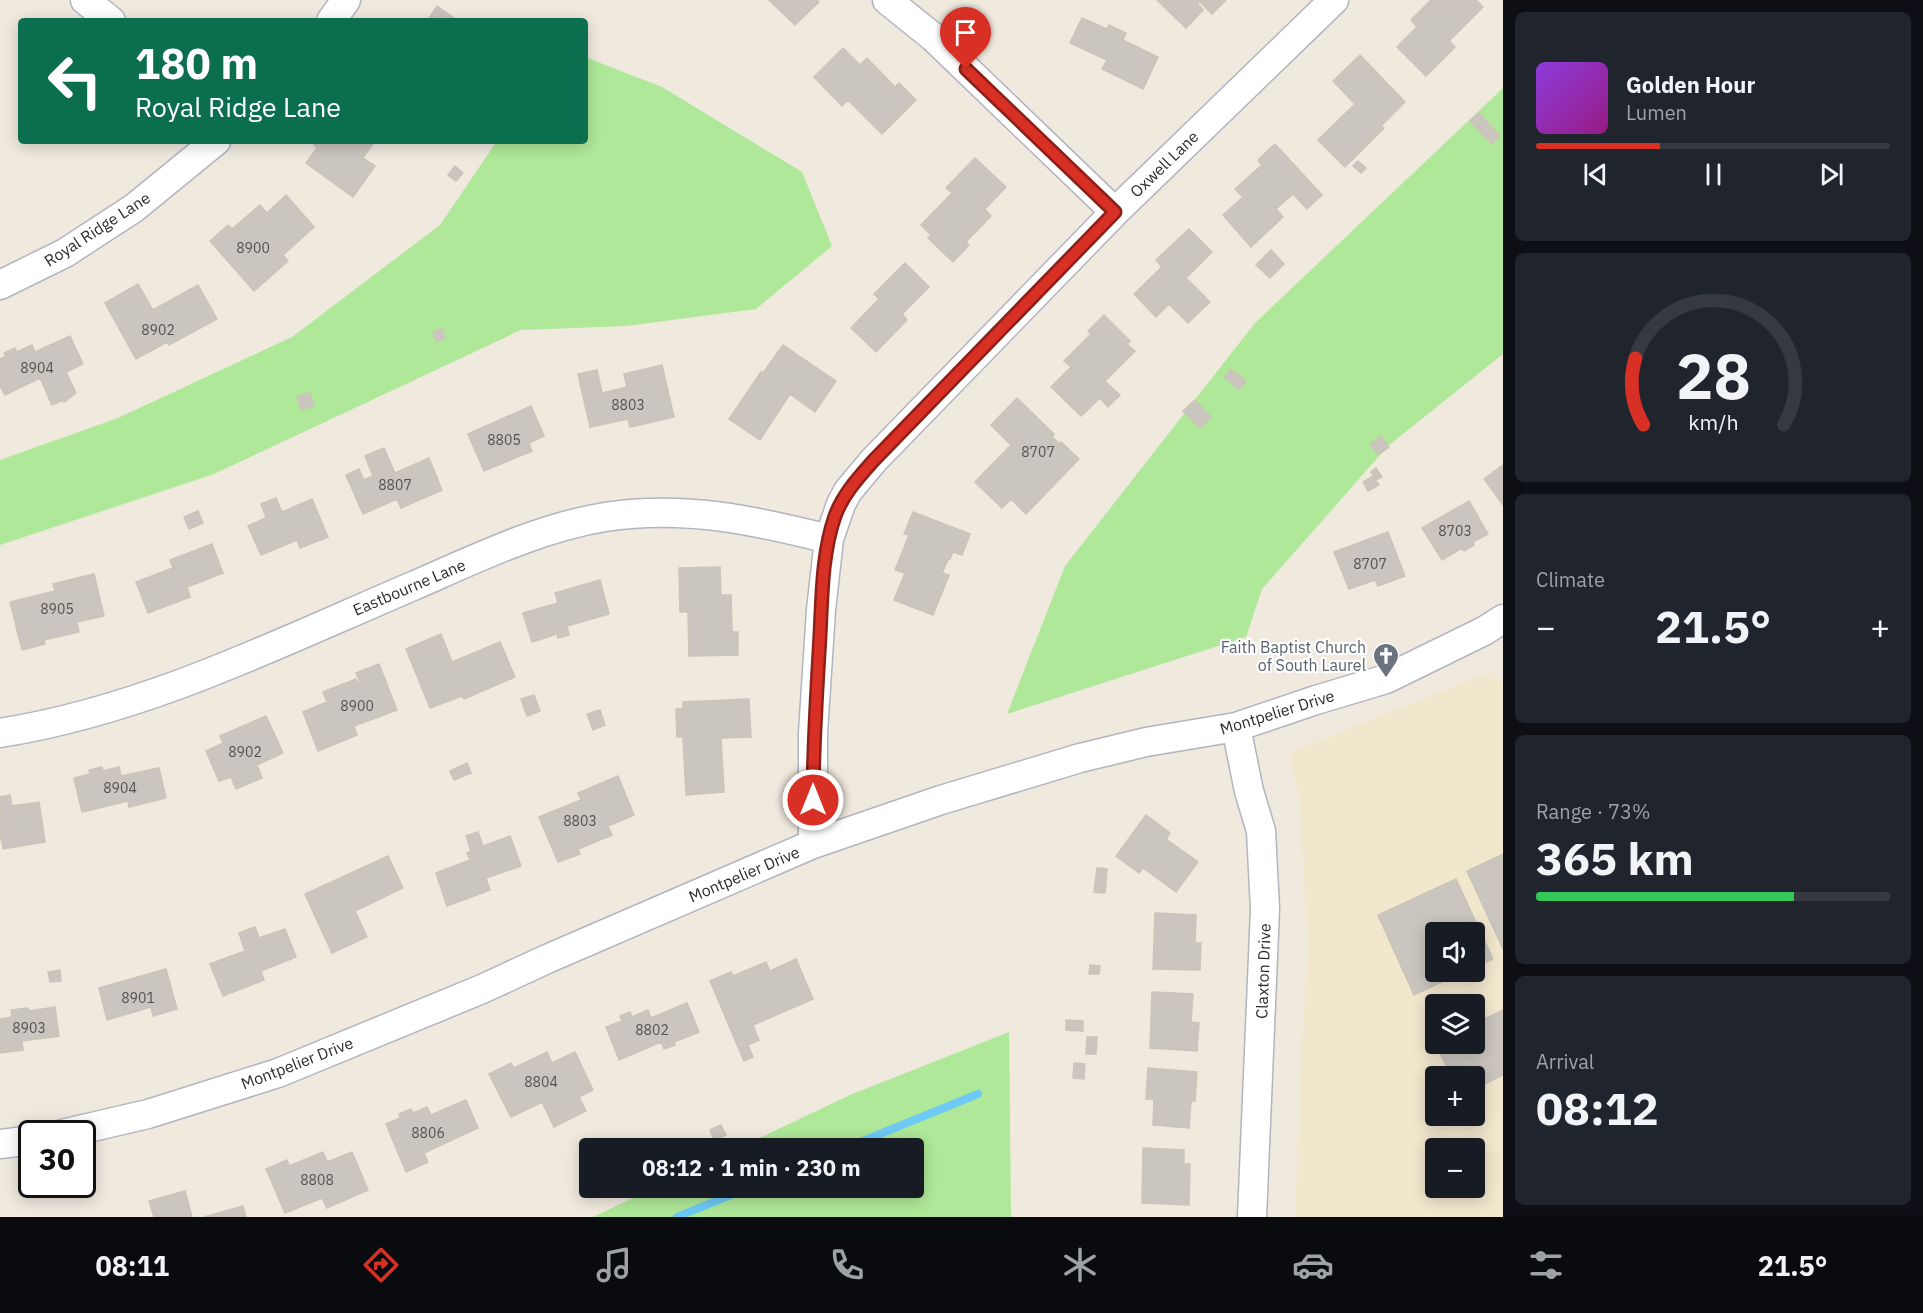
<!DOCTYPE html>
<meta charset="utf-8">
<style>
:root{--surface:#171b24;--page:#20242c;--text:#f1f3f6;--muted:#9ea1a6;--line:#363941;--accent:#d93025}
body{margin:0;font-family:"IBM Plex Sans",sans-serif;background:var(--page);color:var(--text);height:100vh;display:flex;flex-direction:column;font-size:22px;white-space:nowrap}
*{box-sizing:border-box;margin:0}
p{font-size:20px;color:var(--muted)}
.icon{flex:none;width:33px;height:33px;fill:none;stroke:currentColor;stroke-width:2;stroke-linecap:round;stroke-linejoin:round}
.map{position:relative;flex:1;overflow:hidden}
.side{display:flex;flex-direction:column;gap:12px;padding:12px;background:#0d0f14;width:420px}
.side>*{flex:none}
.guide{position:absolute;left:18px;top:18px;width:570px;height:126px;border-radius:6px;box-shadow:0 3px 15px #0003;background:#0b6e4f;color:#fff;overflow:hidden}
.tools{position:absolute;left:1425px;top:922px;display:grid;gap:12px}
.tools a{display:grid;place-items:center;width:60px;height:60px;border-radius:6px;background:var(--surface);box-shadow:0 3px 15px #0003;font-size:30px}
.speed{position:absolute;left:18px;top:1120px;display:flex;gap:12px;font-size:30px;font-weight:700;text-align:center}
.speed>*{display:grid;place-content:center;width:78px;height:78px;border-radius:50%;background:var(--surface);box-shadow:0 3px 15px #0003;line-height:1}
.speed .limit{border:3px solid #111;border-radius:9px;background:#fff;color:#111}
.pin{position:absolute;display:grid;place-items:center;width:51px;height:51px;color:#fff;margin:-62px -26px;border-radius:50% 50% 50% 0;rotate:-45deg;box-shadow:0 0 6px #0007}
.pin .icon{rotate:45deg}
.me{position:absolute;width:66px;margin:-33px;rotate:0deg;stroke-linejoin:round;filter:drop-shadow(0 0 4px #0008)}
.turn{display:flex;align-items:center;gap:21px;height:126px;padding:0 18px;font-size:27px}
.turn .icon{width:78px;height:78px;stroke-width:2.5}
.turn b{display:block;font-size:42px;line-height:51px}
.big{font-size:45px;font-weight:800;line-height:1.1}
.side .card{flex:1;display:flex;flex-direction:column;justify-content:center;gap:9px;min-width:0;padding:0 21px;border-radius:9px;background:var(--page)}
.side .dial{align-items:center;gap:0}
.dial svg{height:156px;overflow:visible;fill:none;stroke:var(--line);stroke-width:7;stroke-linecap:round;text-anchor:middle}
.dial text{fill:var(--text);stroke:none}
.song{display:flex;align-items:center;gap:18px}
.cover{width:72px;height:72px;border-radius:9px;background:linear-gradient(135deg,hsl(270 70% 55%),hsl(310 70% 35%))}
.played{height:6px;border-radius:3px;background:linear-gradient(90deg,var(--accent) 35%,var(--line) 35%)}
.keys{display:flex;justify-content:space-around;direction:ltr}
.heat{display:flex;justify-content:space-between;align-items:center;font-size:33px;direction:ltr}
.charge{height:9px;border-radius:4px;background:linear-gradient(90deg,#34c759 73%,var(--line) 0)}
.trip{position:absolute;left:579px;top:1138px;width:345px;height:60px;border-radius:6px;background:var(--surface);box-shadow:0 3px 15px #0003;font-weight:800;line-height:60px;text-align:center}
.tab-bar{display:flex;height:96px;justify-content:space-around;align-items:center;background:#090b0e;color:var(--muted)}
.tab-bar .icon{width:42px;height:42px}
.tab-bar .selected{color:var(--accent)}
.tab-bar b{font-size:27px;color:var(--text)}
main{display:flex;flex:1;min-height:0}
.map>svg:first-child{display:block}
.education{fill:#f1e7cd;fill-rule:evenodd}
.green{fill:#afe898}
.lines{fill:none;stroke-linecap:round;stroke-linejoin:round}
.stream{stroke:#6dc9f5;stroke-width:8}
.building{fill:#cac5be;stroke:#cac5b7;stroke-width:1.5}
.street-casing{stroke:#b2b4c1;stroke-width:31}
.street{stroke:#fff;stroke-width:28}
.route-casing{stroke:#8d1f18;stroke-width:15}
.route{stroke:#d93025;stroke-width:10}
.labels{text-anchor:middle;stroke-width:4.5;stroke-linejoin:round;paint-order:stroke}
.number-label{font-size:14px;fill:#545250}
.street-label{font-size:16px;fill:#2c2c2c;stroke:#fff}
.worship-label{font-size:16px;fill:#5b616d;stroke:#fff;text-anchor:end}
</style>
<main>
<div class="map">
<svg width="1503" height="1217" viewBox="0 0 1503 1217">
<rect width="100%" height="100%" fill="#efe9de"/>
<path class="education" d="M1490 672 1503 682V1217H1295L1300 1078 1308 947 1299 797 1289 753ZM1436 933H1474V972H1436ZM1436 1005H1474V1044H1436ZM1436 1077H1474V1116H1436ZM1436 1149H1474V1188H1436Z"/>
<path class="green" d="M585 57 662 87 802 172 832 246 756 309 626 326 521 330 214 474 0 545V460L118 418 292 337 440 225 497 141H585Z
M1503 88V354L1388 446 1262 589 1246 637 1007 714 1065 566 1255 323Z
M1009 1032 1011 1217H593L654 1188H914V1149H736L850 1095Z"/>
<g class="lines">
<path class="stream" d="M843 1149 978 1094
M677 1217 748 1188"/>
</g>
<path class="building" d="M769 0H817L819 2 795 25Z
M1157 0H1226L1212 14 1199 1 1197 3 1203 10 1186 28Z
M1431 0H1476L1483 7 1449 41 1455 47 1426 76 1397 47 1417 27 1411 20Z
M437 6 458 21H427Z
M1082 18 1107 29 1109 25 1126 33 1123 40 1158 57 1143 89 1102 69 1107 60 1070 43Z
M843 48 860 65 867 58 895 87 899 83 916 100 882 134 848 100 842 106 814 77Z
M1360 55 1405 102 1381 126 1384 128 1345 167 1318 140 1355 104 1333 81Z
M1479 113 1500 136 1492 144 1470 121Z
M317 141H375L363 158 375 166 353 197 306 163 317 148 314 145Z
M1275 144 1322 195 1307 209 1293 194 1276 209 1283 217 1251 247 1223 215 1243 197 1235 189 1262 165 1258 160Z
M975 158 1006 187 985 209 991 216 966 242 969 245 953 262 928 238 931 235 921 225 952 193 946 188Z
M1358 161 1366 168 1361 173 1353 166Z
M455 166 463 173 456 181 448 175Z
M286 195 314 227 283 255 288 261 254 291 210 241 228 225 232 229 260 205 267 213Z
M1189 229 1212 252 1186 278 1210 302 1188 323 1169 304 1156 317 1134 294 1162 267 1156 260Z
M1271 250 1284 264 1270 278 1256 265Z
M905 263 929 287 902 314 907 320 876 352 851 328 879 299 874 294Z
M138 284 153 310 198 285 217 319 169 345 167 342 136 359 105 303Z
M1104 315 1130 341 1127 344 1135 351 1105 381 1120 395 1108 407 1100 398 1081 416 1051 387 1071 367 1064 361 1091 334 1088 331Z
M442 328 445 338 436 342 433 332Z
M70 336 83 364 66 372 76 393 64 402 63 400 52 405 40 378 5 395 0 386V359L6 356 4 353 15 348 17 352 32 345 35 352Z
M783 345 836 381 815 412 790 394 760 440 729 419 761 372 763 373Z
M662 365 674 417 630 427 628 419 590 427 578 374 597 370 602 393 627 387 624 374Z
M1231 369 1246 381 1239 390 1224 377Z
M310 393 314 406 301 410 297 396Z
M1017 398 1054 434 1052 437 1060 444 1061 442 1079 459 1026 514 1011 499 1002 508 975 482 1011 445 991 425Z
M1195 400 1211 417 1200 428 1183 411Z
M531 406 544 436 529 443 532 451 484 471 468 434Z
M1381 436 1389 447 1378 455 1370 444Z
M384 448 395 473 429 458 442 490 401 508 397 499 363 514 346 475 359 469 364 480 373 476 365 456Z
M1503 465V505L1484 479Z
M1376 468 1382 477 1376 480 1371 472Z
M1373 476 1379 485 1368 491 1363 482Z
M276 498 282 512 312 499 328 537 300 548 297 540 261 555 248 526 266 518 261 504Z
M1469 501 1488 534 1473 542 1474 545 1464 551 1462 548 1442 560 1422 528Z
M198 511 203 523 189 529 184 517Z
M913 512 970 534 962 555 953 552 950 559 949 558 942 573 949 575 933 615 894 600 905 573 895 570 909 535 904 534Z
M1388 532 1405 576 1378 586 1375 580 1349 589 1334 552Z
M212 544 223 573 187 587 190 597 148 613 136 582 173 568 170 560Z
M720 567 721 595H731L732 632H738V655L689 656 688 612H680L679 568Z
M94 574 104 616 77 622 79 632 44 640 45 644 22 650 10 602 55 591 53 584Z
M600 580 609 614 567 626 569 635 558 638 557 634 532 642 523 613 558 603 555 593Z
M441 634 452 662 500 642 515 677 464 699 462 696 430 708 406 649Z
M379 664 397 710 354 726 357 735 318 751 303 712 327 702 323 692 356 679 357 682 360 681 356 673Z
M534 695 540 711 527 716 521 699Z
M749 699 751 737 721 738 724 792 686 795 683 737H677L676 709H683V702Z
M600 710 605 725 593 730 587 714Z
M266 716 283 753 257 765 262 778 236 789 231 777 219 781 206 751 223 743 220 736Z
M467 763 471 773 454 780 450 771Z
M102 767 103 771 119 767 121 776 159 768 166 798 129 807 128 801 82 812 74 778 90 774 89 770Z
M618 776 634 815 608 826 612 835 578 849 580 854 558 862 539 817 581 800 578 793Z
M10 795 12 806 39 802 45 842 3 849 2 840H0V797Z
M1146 815 1170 833 1166 839 1198 862 1176 892 1143 868 1139 873 1116 856Z
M478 832 483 846 510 836 521 866 486 878 490 890 447 906 436 873 470 860 467 853 471 851 466 836Z
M1503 854V949L1467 871Z
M388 856 403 888 355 911 367 937 332 953 305 894Z
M1097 868 1107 869 1105 893 1094 892Z
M1456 879 1493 959 1474 967V933H1436V972H1463L1414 995 1378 915Z
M1155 913 1196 915 1195 943H1201L1200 970 1153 969Z
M255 927 259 938 285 929 296 957 261 971 264 980 223 996 210 964 245 951 239 933Z
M796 959 813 999 753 1025 759 1040 748 1045 753 1057 744 1061 710 981 731 972 733 976 766 962 770 971Z
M1090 965 1100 966 1099 974H1089Z
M166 969 177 1009 153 1016 151 1007 107 1020 99 988Z
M60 970 61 981 50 982 48 972Z
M1152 992 1193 994 1191 1022 1199 1023 1197 1051 1150 1048Z
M687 1003 699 1032 674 1042 675 1045 664 1049 661 1042 619 1060 606 1027 622 1021 620 1016 630 1012 632 1017 648 1010 651 1018Z
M55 1007 59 1036 22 1041 23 1050 0 1053V1019L12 1017 11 1010 28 1008 29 1011Z
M1503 1010V1075L1474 1089V1077H1452L1435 1044H1474V1024Z
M1066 1020 1083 1021V1031L1066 1030Z
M1087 1037H1097L1096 1054H1086Z
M547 1052 552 1063 575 1052 593 1090 579 1097 586 1111 554 1127 542 1102 511 1117 489 1074 511 1063 514 1068Z
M1074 1063 1085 1064 1084 1079 1073 1078Z
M1148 1068 1197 1072 1195 1101H1191L1189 1128 1153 1125 1154 1099H1146Z
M466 1100 478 1128 424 1153 428 1162 406 1172 386 1124 400 1118 399 1114 411 1109 413 1113 427 1107 431 1115Z
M721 1125 726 1135 714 1140 710 1130Z
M1143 1148 1184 1150V1164H1190L1189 1205 1142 1203Z
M323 1152 327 1162 352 1152 368 1190 327 1208 322 1198 285 1213 266 1169 287 1160 289 1166Z
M589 1165 590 1182 586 1184 580 1169Z
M185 1191 192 1217H154L149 1201Z
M243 1206 246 1217H204Z"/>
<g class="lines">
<defs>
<path id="street" d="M85 0 111 21
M887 0 933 37 1115 212
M331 21 346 0
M0 285 65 253 134 208 216 141
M1236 727 1249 791 1261 831 1265 909 1252 1217
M0 733C146 710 279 643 413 586 475 559 538 528 605 517 684 505 753 520 829 539
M813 844V733L821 610 829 539 841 504 848 491 874 460 1115 212 1334 0
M62 1134 148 1114 278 1073 482 989 547 959 813 844 941 800 1080 758 1146 742 1236 727 1316 700 1386 679 1484 631 1503 619
M0 1144 32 1140"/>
</defs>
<use href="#street" class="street-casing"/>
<use href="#street" class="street"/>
</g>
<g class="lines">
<defs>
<path id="route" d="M813 800C813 744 817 690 820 635 822 596 822 553 835 516 843 494 859 477 874 460L1115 212 966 69"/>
</defs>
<use href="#route" class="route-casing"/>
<use href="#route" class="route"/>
</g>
<defs>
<symbol id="church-pin" viewBox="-11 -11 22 30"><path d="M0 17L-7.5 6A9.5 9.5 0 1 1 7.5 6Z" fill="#6b7280" stroke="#fff"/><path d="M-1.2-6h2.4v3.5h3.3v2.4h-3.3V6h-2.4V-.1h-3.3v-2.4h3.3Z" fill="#fff"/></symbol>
</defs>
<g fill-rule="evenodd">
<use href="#church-pin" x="1371" y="641" width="30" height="40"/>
</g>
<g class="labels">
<g class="number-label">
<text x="253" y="253">8900</text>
<text x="158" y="335">8902</text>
<text x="37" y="373">8904</text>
<text x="628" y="410">8803</text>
<text x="504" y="445">8805</text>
<text x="1038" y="457">8707</text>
<text x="395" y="490">8807</text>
<text x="1455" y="536">8703</text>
<text x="1370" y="569">8707</text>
<text x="57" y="614">8905</text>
<text x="357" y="711">8900</text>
<text x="245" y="757">8902</text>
<text x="120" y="793">8904</text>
<text x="580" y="826">8803</text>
<text x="138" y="1003">8901</text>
<text x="29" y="1033">8903</text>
<text x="652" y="1035">8802</text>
<text x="541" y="1087">8804</text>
<text x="428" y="1138">8806</text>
<text x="317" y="1185">8808</text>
</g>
<g class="street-label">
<text transform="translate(1164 164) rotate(-44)" y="6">Oxwell Lane</text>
<text transform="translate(97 229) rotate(-33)" y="6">Royal Ridge Lane</text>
<text transform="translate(409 587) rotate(-23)" y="6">Eastbourne Lane</text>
<text transform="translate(1277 712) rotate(-17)" y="6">Montpelier Drive</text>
<text transform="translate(744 874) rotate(-23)" y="6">Montpelier Drive</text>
<text transform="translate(1263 971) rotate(-88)" y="6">Claxton Drive</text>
<text transform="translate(297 1063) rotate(-21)" y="6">Montpelier Drive</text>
</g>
<g class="worship-label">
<text x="1366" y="653">Faith Baptist Church<tspan x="1366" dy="18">of South Laurel</tspan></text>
</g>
</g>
</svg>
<div class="tools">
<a><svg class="icon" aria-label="sound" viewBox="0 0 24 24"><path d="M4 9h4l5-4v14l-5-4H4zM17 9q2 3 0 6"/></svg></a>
<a><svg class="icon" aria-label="layers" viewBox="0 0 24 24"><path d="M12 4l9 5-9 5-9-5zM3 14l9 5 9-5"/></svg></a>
<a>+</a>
<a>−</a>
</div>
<div class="speed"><div class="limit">30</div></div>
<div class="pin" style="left:966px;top:69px;background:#d93025"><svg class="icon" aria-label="arrive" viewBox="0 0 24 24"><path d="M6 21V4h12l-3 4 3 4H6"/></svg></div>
<svg class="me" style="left:813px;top:800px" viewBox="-20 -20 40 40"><circle r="17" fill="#d93025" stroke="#fff" stroke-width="3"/><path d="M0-11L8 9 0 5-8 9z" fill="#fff"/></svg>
<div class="trip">08:12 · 1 min · 230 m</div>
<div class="guide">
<div class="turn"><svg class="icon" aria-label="left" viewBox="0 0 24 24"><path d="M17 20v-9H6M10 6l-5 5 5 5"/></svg><div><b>180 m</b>Royal Ridge Lane</div></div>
</div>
</div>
<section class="side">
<div class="card">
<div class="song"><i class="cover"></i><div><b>Golden Hour</b><p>Lumen</p></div></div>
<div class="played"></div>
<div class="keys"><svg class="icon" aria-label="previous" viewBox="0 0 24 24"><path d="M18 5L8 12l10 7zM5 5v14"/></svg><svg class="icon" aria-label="pause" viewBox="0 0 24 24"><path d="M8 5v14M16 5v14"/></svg><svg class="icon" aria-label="next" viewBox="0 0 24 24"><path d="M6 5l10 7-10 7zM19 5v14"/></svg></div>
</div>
<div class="card dial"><svg viewBox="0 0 100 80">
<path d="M14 69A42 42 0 1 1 86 69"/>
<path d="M14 69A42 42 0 0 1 10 35" stroke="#d93025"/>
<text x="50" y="56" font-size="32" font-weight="700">28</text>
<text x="50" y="72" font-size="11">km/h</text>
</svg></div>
<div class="card"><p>Climate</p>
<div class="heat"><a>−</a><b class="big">21.5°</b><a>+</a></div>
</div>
<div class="card"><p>Range · 73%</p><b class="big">365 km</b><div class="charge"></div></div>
<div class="card"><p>Arrival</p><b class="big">08:12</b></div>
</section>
</main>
<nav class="tab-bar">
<b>08:11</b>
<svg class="icon selected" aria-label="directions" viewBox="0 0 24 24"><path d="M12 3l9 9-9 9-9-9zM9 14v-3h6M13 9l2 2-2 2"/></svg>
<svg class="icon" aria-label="music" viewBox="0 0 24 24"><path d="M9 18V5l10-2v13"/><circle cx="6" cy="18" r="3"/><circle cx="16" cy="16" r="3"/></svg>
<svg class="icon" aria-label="phone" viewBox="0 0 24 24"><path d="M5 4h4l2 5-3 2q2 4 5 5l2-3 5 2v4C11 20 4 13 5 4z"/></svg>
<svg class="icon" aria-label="climate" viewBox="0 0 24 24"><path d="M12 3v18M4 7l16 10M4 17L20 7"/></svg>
<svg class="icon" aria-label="car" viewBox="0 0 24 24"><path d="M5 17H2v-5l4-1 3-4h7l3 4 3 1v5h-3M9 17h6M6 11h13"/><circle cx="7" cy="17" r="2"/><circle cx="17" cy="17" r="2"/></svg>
<svg class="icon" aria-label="filters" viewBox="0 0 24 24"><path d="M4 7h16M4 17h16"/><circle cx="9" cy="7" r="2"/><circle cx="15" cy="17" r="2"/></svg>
<b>21.5°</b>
</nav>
